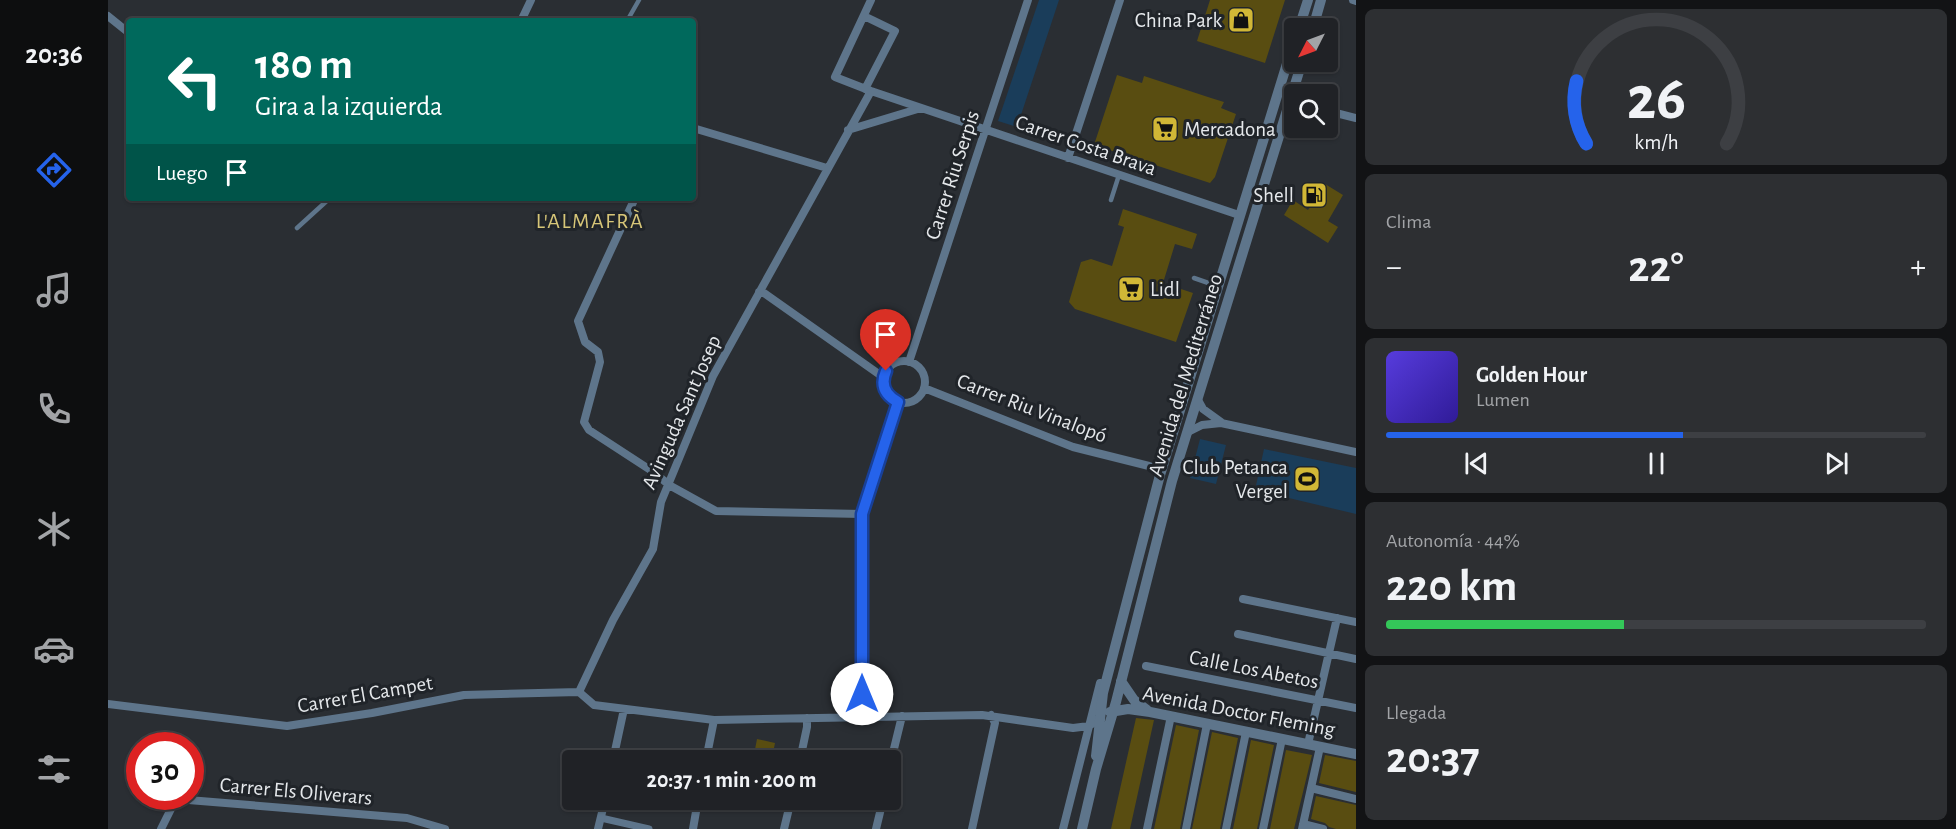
<!DOCTYPE html>
<html lang="es">
<meta charset="utf-8">
<style>
:root{--surface:#202226;--page:#2d2f32;--text:#f1f3f6;--muted:#a2a4a7;--line:#3d3f43;--accent:#2563eb}
body{margin:0;font-family:"Alegreya Sans",sans-serif;background:var(--page);color:var(--text);height:100vh;display:flex;flex-direction:column;font-size:22px;white-space:nowrap}
*{box-sizing:border-box;margin:0}
p{font-size:20px;color:var(--muted)}
.icon{flex:none;width:33px;height:33px;fill:none;stroke:currentColor;stroke-width:2;stroke-linecap:round;stroke-linejoin:round}
.map{position:relative;flex:1;overflow:hidden}
.side{display:flex;flex-direction:column;gap:9px;padding:9px;background:#121315;width:600px}
.side>*{flex:none}
.guide{position:absolute;left:18px;top:18px;width:570px;height:183px;border-radius:6px;box-shadow:0 2px 4px #0004,0 0 0 2px var(--line);background:#00695c;color:#fff;overflow:hidden}
.needle{width:39px;rotate:228deg}
.controls{position:absolute;left:1176px;top:18px;display:grid;gap:12px}
.controls a{display:grid;place-items:center;width:54px;height:54px;border-radius:6px;background:var(--surface);box-shadow:0 2px 4px #0004,0 0 0 2px var(--line);font-size:30px}
.speed{position:absolute;left:18px;top:732px;display:flex;gap:12px;font-size:30px;font-weight:700;text-align:center}
.speed>*{display:grid;place-content:center;width:78px;height:78px;border-radius:50%;background:var(--surface);box-shadow:0 2px 4px #0004,0 0 0 2px var(--line);line-height:1}
.speed .limit{border:9px solid #d22;background:#fff;color:#111}
.pin{position:absolute;display:grid;place-items:center;width:51px;height:51px;color:#fff;margin:-62px -26px;border-radius:50% 50% 50% 0;rotate:-45deg;box-shadow:0 0 6px #0007}
.pin .icon{rotate:45deg}
.me{position:absolute;width:66px;margin:-33px;rotate:0deg;stroke-linejoin:round;filter:drop-shadow(0 0 4px #0008)}
.turn{display:flex;align-items:center;gap:21px;height:126px;padding:0 30px;font-size:27px}
.turn .icon{width:78px;height:78px;stroke-width:2.5}
.turn b{display:block;font-size:42px;line-height:51px}
.then{display:flex;align-items:center;height:57px;padding:0 30px;background:#0003;gap:12px;font-size:22px}
.big{font-size:45px;font-weight:700;line-height:1.1}
.side .tile{flex:1;display:flex;flex-direction:column;justify-content:center;gap:9px;min-width:0;padding:0 21px;border-radius:9px;background:var(--page)}
.side .dial{align-items:center;gap:0}
.dial svg{height:156px;overflow:visible;fill:none;stroke:var(--line);stroke-width:7;stroke-linecap:round;text-anchor:middle}
.dial text{fill:var(--text);stroke:none}
.song{display:flex;align-items:center;gap:18px}
.cover{width:72px;height:72px;border-radius:9px;background:linear-gradient(135deg,hsl(250 70% 55%),hsl(250 70% 35%))}
.played{height:6px;border-radius:3px;background:linear-gradient(90deg,var(--accent) 55%,var(--line) 55%)}
.keys{display:flex;justify-content:space-around;direction:ltr}
.heat{display:flex;justify-content:space-between;align-items:center;font-size:33px;direction:ltr}
.charge{height:9px;border-radius:4px;background:linear-gradient(90deg,#34c759 44%,var(--line) 0)}
.trip{position:absolute;left:454px;top:750px;width:339px;height:60px;border-radius:6px;background:var(--surface);box-shadow:0 2px 4px #0004,0 0 0 2px var(--line);font-weight:700;line-height:60px;text-align:center}
main{display:flex;flex:1;min-height:0}
.menu{display:flex;flex-direction:column;width:108px;justify-content:space-around;align-items:center;background:#0d0e0f;color:var(--muted)}
.menu .icon{width:42px;height:42px}
.menu .current{color:var(--accent)}
.menu b{font-size:27px;color:var(--text)}
.map>svg:first-child{display:block}
.green{fill:#1a3d5a}
.building{fill:#594d11}
.lines{fill:none;stroke-linecap:round;stroke-linejoin:round}
.service{stroke:#5e758b;stroke-width:4.5}
.pedestrian{stroke:#5e758b;stroke-width:7}
.minor{stroke:#5e758b;stroke-width:8}
.tertiary{stroke:#5e758b;stroke-width:10}
.route-casing{stroke:#184099;stroke-width:15}
.route{stroke:#2563eb;stroke-width:10}
.labels{text-anchor:middle;stroke-width:6;stroke-linejoin:round;paint-order:stroke}
.poi-label{font-size:21px;fill:#e5e8eb;stroke:#202429;text-anchor:end}
.street-label{font-size:21px;fill:#e5e8eb;stroke:#202429}
.neighbourhood-label{font-size:22px;letter-spacing:1.5px;fill:#d7c678;stroke:#202429}
</style>
<main>
<nav class="menu">
<b>20:36</b>
<svg class="icon current" aria-label="directions" viewBox="0 0 24 24"><path d="M12 3l9 9-9 9-9-9zM9 14v-3h6M13 9l2 2-2 2"/></svg>
<svg class="icon" aria-label="music" viewBox="0 0 24 24"><path d="M9 18V5l10-2v13"/><circle cx="6" cy="18" r="3"/><circle cx="16" cy="16" r="3"/></svg>
<svg class="icon" aria-label="phone" viewBox="0 0 24 24"><path d="M5 4h4l2 5-3 2q2 4 5 5l2-3 5 2v4C11 20 4 13 5 4z"/></svg>
<svg class="icon" aria-label="climate" viewBox="0 0 24 24"><path d="M12 3v18M4 7l16 10M4 17L20 7"/></svg>
<svg class="icon" aria-label="car" viewBox="0 0 24 24"><path d="M5 17H2v-5l4-1 3-4h7l3 4 3 1v5h-3M9 17h6M6 11h13"/><circle cx="7" cy="17" r="2"/><circle cx="17" cy="17" r="2"/></svg>
<svg class="icon" aria-label="filters" viewBox="0 0 24 24"><path d="M4 7h16M4 17h16"/><circle cx="9" cy="7" r="2"/><circle cx="15" cy="17" r="2"/></svg>
</nav>
<div class="map">
<svg width="1248" height="829" viewBox="0 0 1248 829">
<rect width="100%" height="100%" fill="#2a2e33"/>
<path class="green" d="M931 0H951L909 127 890 121Z
M1092 439 1118 445 1108 484 1082 478Z
M1156 449 1248 468V514L1147 490Z"/>
<path class="building" d="M1102 0H1177L1157 63 1089 41Z
M1009 75 1034 83 1036 76 1103 98 1116 102 1113 108 1128 114 1107 177 1102 183 986 145Z
M1217 184 1235 195 1220 221 1230 227 1220 243 1176 215 1185 200 1200 210Z
M1015 209 1089 234 1084 249 1067 244 1055 283 1085 293 1068 342 967 309 961 302 973 262 983 259 1004 266 1016 227 1010 225Z
M1028 718 1046 720 1022 829H1003Z
M1068 725 1091 730 1072 829H1046Z
M1104 732 1130 738 1112 829H1084Z
M649 739 667 743 666 748 675 749 673 760H645Z
M1143 740 1166 745 1149 829H1125Z
M1178 750 1204 755 1186 829H1162Z
M1217 755 1248 761V792L1211 783Z
M1208 796 1248 805V829H1228L1221 827 1217 823 1203 819Z"/>
<g class="lines">
<path class="service" d="M519 21 531 0
M1003 200 1011 175
M189 228 222 198
M1086 278 1109 286"/>
<path class="pedestrian" d="M493 818 541 829"/>
<path class="minor" d="M763 0 727 77 763 91 1131 215
M1245 0 1248 1
M0 16 21 33
M756 16 787 31 757 89
M413 21 423 0
M1220 111 1248 118
M585 128 719 168
M740 130 813 108
M960 158 1012 0
M527 198 470 321 477 342 490 352 492 362 476 422 481 430 547 473 561 485 608 511 754 514
M651 292 656 293 775 377
M775 382a21 21 0 1 1 42 0a21 21 0 1 1-42 0Z
M801 362 920 0
M816 388 965 447 1041 466 1047 468 1052 475
M1090 400 1095 409 1113 422
M1080 432 1094 425 1113 423 1248 452
M1135 599 1248 622
M1130 634 1248 659
M1038 666 1248 708
M471 692 505 620 545 549 553 502 605 376 763 91
M0 704 179 726 264 713 356 695 471 692 486 705 606 720 874 715 965 728 981 726 992 718
M754 716V514L790 402
M1200 744 1229 618
M505 760 516 709
M598 760 606 720
M692 760 699 727V718
M783 761 794 716
M1203 788 1248 799
M1195 824 1215 829
M53 829 68 799 299 818 337 829
M490 829 497 800
M585 829 590 800
M676 829 683 800
M768 829 775 800
M864 829 887 723 883 715
M955 829 992 683
M1039 829 1063 716
M1078 829 1099 724
M1118 829 1138 732
M1155 829 1174 739
M1194 829 1212 747"/>
<path class="tertiary" d="M1191 28 1200 0
M1205 28 1213 0
M1013 681 1026 700 1039 710
M1002 712 1020 709 1042 712 1248 754
M988 756 995 693 1052 475 1186 41
M974 829 988 769 1008 702 1064 481 1194 62"/>
</g>
<g class="lines">
<defs>
<path id="route" d="M754 694V514L790 402C777 395 772 385 778 371"/>
</defs>
<use href="#route" class="route-casing"/>
<use href="#route" class="route"/>
</g>
<defs>
<symbol id="shop-square" viewBox="-11 -11 22 22"><rect x="-9" y="-9" width="18" height="18" rx="4" fill="#d1b736" stroke="#202429"/><path d="M-5-2.5h2.3a2.7 3.5 0 0 1 5.4 0H5L5.5 6h-11ZM-1.5-2.5h3a1.5 2.3 0 0 0-3 0Z" fill="#111"/></symbol>
<symbol id="supermarket-square" viewBox="-11 -11 22 22"><rect x="-9" y="-9" width="18" height="18" rx="4" fill="#d1b736" stroke="#202429"/><path d="M-6-5.5h2.5l.6 2H6L4.5 2H-2.5L-4.4-4H-6ZM-1.5 3.2a1.3 1.3 0 1 0 .1 0ZM3 3.2a1.3 1.3 0 1 0 .1 0Z" fill="#111"/></symbol>
<symbol id="fuel-square" viewBox="-11 -11 22 22"><rect x="-9" y="-9" width="18" height="18" rx="4" fill="#d1b736" stroke="#202429"/><path d="M-5.5-6h7V0h2V4h1.3V-2.5L3-4.5l.8-.8L6-3V5H2.5V1h-1V6h-7ZM-4.2-4.7v3.2H.2V-4.7Z" fill="#111"/></symbol>
<symbol id="stadium-square" viewBox="-11 -11 22 22"><rect x="-9" y="-9" width="18" height="18" rx="4" fill="#d1b736" stroke="#202429"/><path d="M0-5a6.5 5 0 1 0 0 10a6.5 5 0 1 0 0-10ZM-3.5-1.8h7v3.6h-7Z" fill="#111"/></symbol>
</defs>
<g fill-rule="evenodd">
<use href="#shop-square" x="1118" y="5" width="30" height="30"/>
<use href="#supermarket-square" x="1042" y="114" width="30" height="30"/>
<use href="#fuel-square" x="1191" y="180" width="30" height="30"/>
<use href="#supermarket-square" x="1008" y="274" width="30" height="30"/>
<use href="#stadium-square" x="1184" y="464" width="30" height="30"/>
</g>
<g class="labels">
<g class="poi-label">
<text x="1114" y="27">China Park</text>
<text x="1076" y="136" text-anchor="start">Mercadona</text>
<text x="1186" y="202">Shell</text>
<text x="1042" y="296" text-anchor="start">Lidl</text>
<text x="1180" y="474">Club Petanca<tspan x="1180" dy="24">Vergel</tspan></text>
</g>
<g class="street-label">
<text transform="translate(978 145) rotate(19)" y="7">Carrer Costa Brava</text>
<text transform="translate(844 175) rotate(-72)" y="7">Carrer Riu Serpis</text>
<text transform="translate(1077 375) rotate(-73)" y="7">Avenida del Mediterráneo</text>
<text transform="translate(924 408) rotate(21)" y="7">Carrer Riu Vinalopó</text>
<text transform="translate(573 412) rotate(-66)" y="7">Avinguda Sant Josep</text>
<text transform="translate(1146 669) rotate(11)" y="7">Calle Los Abetos</text>
<text transform="translate(257 694) rotate(-10)" y="7">Carrer El Campet</text>
<text transform="translate(1131 711) rotate(11)" y="7">Avenida Doctor Fleming</text>
<text transform="translate(188 791) rotate(5)" y="7">Carrer Els Oliverars</text>
</g>
<g class="neighbourhood-label">
<text x="482" y="228">L'ALMAFRÀ</text>
</g>
</g>
</svg>
<div class="controls">
<a><svg class="needle" viewBox="-14 -14 28 28"><path d="M0-13l5 13h-10z" fill="#e53935"/><path d="M0 13l5-13h-10z" fill="#a2a4a7"/></svg></a>
<a><svg class="icon" aria-label="search" viewBox="0 0 24 24"><circle cx="10" cy="10" r="6"/><path d="M15 15l6 6"/></svg></a>
</div>
<div class="speed"><div class="limit">30</div></div>
<div class="pin" style="left:778px;top:371px;background:#d93025"><svg class="icon" aria-label="arrive" viewBox="0 0 24 24"><path d="M6 21V4h12l-3 4 3 4H6"/></svg></div>
<svg class="me" style="left:754px;top:694px" viewBox="-20 -20 40 40"><circle r="19" fill="#fff"/><path d="M0-13L10 11 0 6-10 11z" fill="#2563eb"/></svg>
<div class="trip">20:37 · 1 min · 200 m</div>
<div class="guide">
<div class="turn"><svg class="icon" aria-label="left" viewBox="0 0 24 24"><path d="M17 20v-9H6M10 6l-5 5 5 5"/></svg><div><b>180 m</b>Gira a la izquierda</div></div>
<div class="then">Luego<svg class="icon" aria-label="arrive" viewBox="0 0 24 24"><path d="M6 21V4h12l-3 4 3 4H6"/></svg></div>
</div>
</div>
<section class="side">
<div class="tile dial"><svg viewBox="0 0 100 80">
<path d="M14 69A42 42 0 1 1 86 69"/>
<path d="M14 69A42 42 0 0 1 9 37" stroke="#2563eb"/>
<text x="50" y="56" font-size="32" font-weight="700">26</text>
<text x="50" y="72" font-size="11">km/h</text>
</svg></div>
<div class="tile"><p>Clima</p>
<div class="heat"><a>−</a><b class="big">22°</b><a>+</a></div>
</div>
<div class="tile">
<div class="song"><i class="cover"></i><div><b>Golden Hour</b><p>Lumen</p></div></div>
<div class="played"></div>
<div class="keys"><svg class="icon" aria-label="previous" viewBox="0 0 24 24"><path d="M18 5L8 12l10 7zM5 5v14"/></svg><svg class="icon" aria-label="pause" viewBox="0 0 24 24"><path d="M8 5v14M16 5v14"/></svg><svg class="icon" aria-label="next" viewBox="0 0 24 24"><path d="M6 5l10 7-10 7zM19 5v14"/></svg></div>
</div>
<div class="tile"><p>Autonomía · 44%</p><b class="big">220 km</b><div class="charge"></div></div>
<div class="tile"><p>Llegada</p><b class="big">20:37</b></div>
</section>
</main>
